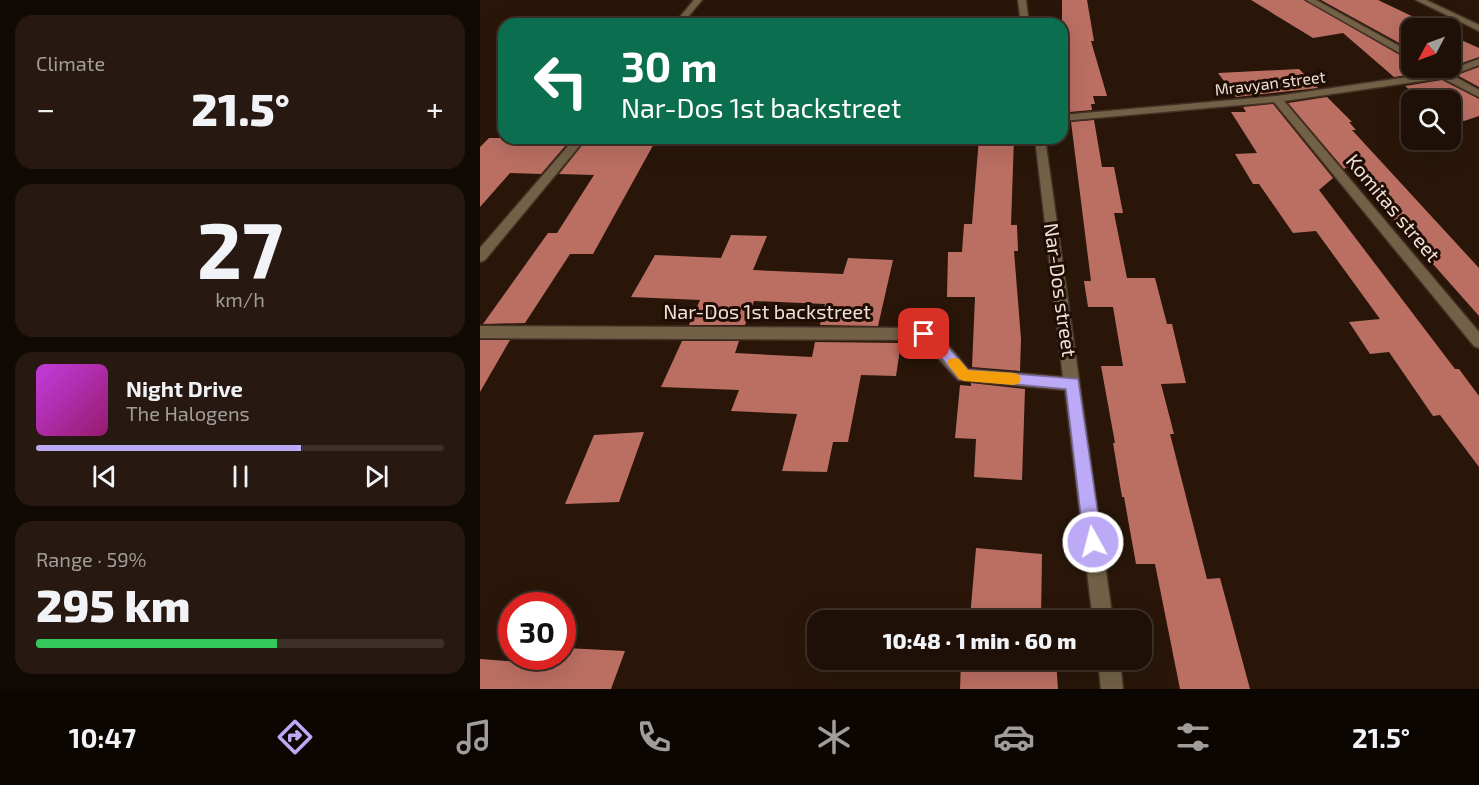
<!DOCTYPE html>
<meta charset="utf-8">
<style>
:root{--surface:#1f1007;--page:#271911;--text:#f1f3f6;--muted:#a19d9b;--line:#3c3028;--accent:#bcaaf6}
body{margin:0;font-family:"Exo 2",sans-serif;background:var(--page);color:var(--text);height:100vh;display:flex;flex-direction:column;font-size:22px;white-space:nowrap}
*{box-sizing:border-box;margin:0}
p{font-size:20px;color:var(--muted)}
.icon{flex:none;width:33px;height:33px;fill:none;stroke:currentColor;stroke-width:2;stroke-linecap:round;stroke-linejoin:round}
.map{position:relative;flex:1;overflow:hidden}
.side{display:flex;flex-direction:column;gap:15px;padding:15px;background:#110904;width:480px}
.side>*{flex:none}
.top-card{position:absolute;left:18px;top:18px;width:570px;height:126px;border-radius:18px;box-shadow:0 6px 24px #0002,0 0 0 2px var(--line);background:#0b6e4f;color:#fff;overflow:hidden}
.needle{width:39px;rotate:229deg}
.tools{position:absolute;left:921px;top:18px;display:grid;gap:12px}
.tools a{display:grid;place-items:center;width:60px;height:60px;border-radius:12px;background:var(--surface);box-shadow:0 6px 24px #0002,0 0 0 2px var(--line);font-size:30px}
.speed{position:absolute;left:18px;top:592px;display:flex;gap:12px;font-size:30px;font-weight:700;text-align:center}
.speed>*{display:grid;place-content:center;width:78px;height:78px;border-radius:50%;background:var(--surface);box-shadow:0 6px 24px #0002,0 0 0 2px var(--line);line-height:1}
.speed .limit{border:9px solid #d22;background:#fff;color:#111}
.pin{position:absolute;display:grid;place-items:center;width:51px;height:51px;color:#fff;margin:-26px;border-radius:12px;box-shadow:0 3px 9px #0006}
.me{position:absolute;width:66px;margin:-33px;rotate:353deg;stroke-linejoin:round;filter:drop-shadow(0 0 4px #0008)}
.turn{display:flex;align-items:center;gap:21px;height:126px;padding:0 24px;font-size:27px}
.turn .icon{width:78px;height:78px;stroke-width:2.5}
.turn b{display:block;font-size:42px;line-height:51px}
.big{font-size:45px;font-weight:800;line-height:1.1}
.side .widget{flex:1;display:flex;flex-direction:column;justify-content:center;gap:9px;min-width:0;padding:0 21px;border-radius:18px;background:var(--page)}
.side .dial{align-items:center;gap:0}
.dial b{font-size:78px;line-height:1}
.song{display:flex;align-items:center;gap:18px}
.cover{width:72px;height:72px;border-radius:9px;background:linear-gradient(135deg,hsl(290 70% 55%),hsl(320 70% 35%))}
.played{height:6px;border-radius:3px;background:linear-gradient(90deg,var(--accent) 65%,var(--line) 65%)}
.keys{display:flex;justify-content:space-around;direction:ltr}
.heat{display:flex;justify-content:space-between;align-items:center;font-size:33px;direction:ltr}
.charge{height:9px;border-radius:4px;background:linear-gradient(90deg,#34c759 59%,var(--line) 0)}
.trip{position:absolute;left:327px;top:610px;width:345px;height:60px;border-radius:18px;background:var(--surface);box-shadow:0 6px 24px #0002,0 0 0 2px var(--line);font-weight:800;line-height:60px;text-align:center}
.tabs{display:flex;height:96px;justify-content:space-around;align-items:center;background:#0c0603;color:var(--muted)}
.tabs .icon{width:42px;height:42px}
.tabs .active{color:var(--accent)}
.tabs b{font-size:27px;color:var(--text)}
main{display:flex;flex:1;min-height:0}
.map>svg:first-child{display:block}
.building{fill:#bb6f63}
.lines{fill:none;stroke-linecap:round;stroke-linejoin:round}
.minor-casing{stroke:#453226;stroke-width:3}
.minor{fill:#726147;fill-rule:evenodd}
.route{fill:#bcaaf6;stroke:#7a6ea0;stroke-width:1.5}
.slow{fill:#f59e0b}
.labels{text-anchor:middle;stroke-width:6;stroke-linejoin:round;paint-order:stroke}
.far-street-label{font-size:16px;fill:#efe1d8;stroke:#1f0d03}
.street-label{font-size:20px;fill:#efe1d8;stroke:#1f0d03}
</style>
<main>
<section class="side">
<div class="widget"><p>Climate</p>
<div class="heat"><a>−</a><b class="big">21.5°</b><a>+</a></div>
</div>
<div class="widget dial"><b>27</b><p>km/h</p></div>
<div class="widget">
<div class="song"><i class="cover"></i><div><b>Night Drive</b><p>The Halogens</p></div></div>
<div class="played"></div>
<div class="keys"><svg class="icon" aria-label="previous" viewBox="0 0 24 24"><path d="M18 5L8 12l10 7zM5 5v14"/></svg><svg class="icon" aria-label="pause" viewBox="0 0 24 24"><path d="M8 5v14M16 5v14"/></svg><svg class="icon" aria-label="next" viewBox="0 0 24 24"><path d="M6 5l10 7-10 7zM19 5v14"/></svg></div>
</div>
<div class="widget"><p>Range · 59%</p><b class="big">295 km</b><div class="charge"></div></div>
</section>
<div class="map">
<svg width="999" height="689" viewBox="0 0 999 689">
<rect width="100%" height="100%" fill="#291609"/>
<path class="building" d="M582 0H607L614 41H611L627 96H613L615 104H611L612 110 589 112 582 72Z
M771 0H824L932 62V68H970L914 77 863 33 833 38Z
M841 0H898L957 28H932V50Z
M970 35 999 48V57L970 67Z
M999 67V87L977 75Z
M819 69 838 88 756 97 738 73Z
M962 80 999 99V116L984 121 970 115V100H942L925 86Z
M847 97 872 122H869L876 130H872L999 268V316L867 167 864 169 808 103Z
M793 104 853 178 839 190 975 369H979L999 396V467L960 415 953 416 909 352 890 354 869 322 900 319 836 231 813 233 779 184H773L755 154 777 153 751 112H766L763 107Z
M614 120 622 167H634L643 213H634L647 278H675L687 324H692L706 383 681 384 694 434H690L727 579 740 578 770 689H700L675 564H656L644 497H642L633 443H635L621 366H643L633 307H608L604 281H611L591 122Z
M9 138H92L61 174 30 173 0 207V147Z
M108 138 176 140 113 254H90L45 323 3 324 68 233H77L114 175 79 174Z
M499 138H534L531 225H537L538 251H534L541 339 540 371 492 367 495 297H467L468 252H482L484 224H492Z
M251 235 287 236 273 270 363 274 368 258 413 260 398 326 340 325 345 304 274 301 265 325H209L220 300 151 297 175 255 241 258Z
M0 340H30L0 392Z
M202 341H259L255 353 332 357 335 342 421 343 416 376 381 375 368 442H353L347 472 302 471 317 414 251 411 259 390 181 387Z
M491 383 545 389 542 480 494 477 496 439 475 438 480 385 491 386Z
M164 432 139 502 85 504 114 435Z
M496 548 562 554 561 618 574 619V621H482V618H490Z
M85 648 145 651 131 689H0V659L78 665Z
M481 660H576L578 689H480Z"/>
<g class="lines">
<defs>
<path id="minor" d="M214 0H222L202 24H194Z
M538 0H546L549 24H541Z
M826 0H836L932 53V60Z
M936 0H946L999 25V31Z
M999 59V65L972 75 999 90V97L962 78 804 101 999 332V348L994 346 794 102 582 121V115L797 96 956 73 957 71 964 72Z
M95 138H106L5 260 0 262V248Z
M555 138H565L633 621H613L585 390 478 380 441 340 0 338V326L444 328C462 334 476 355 488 369L583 377Z
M618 660H640L643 689H621Z"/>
</defs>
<use href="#minor" class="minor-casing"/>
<use href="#minor" class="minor"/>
</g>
<path class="route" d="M444 329 468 347 488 370 598 379 622 542 619 548 613 550 607 548 604 542 586 389 479 379 459 355 440 338 438 334 440 330Z"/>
<path class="slow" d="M474 358 479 359 488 370 534 373 539 375 541 379 539 383 534 385 484 381 479 379 467 363 469 359Z"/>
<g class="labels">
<g class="far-street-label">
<text transform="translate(790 83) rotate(-7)" y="6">Mravyan street</text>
</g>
<g class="street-label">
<text transform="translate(913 208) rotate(50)" y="7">Komitas street</text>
<text transform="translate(580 290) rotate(82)" y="7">Nar-Dos street</text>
<text x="287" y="319">Nar-Dos 1st backstreet</text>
</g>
</g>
</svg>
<div class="tools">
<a><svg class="needle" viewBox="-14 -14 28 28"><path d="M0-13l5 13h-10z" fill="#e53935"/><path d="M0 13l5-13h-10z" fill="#a19d9b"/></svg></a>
<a><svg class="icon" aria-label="search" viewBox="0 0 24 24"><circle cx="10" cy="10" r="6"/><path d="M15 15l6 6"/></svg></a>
</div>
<div class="speed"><div class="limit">30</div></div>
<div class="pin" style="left:444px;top:334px;background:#d93025"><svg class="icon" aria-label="arrive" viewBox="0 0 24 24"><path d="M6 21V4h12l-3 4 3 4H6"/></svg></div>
<svg class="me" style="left:613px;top:542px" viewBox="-20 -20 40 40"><circle r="17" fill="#bcaaf6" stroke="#fff" stroke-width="3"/><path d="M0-11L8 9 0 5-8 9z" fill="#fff"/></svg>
<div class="trip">10:48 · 1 min · 60 m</div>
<div class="top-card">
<div class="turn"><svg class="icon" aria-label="left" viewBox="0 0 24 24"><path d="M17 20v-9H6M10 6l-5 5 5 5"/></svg><div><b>30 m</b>Nar-Dos 1st backstreet</div></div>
</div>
</div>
</main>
<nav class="tabs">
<b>10:47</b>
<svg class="icon active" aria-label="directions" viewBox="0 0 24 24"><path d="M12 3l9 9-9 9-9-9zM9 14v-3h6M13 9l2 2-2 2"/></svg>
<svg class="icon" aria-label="music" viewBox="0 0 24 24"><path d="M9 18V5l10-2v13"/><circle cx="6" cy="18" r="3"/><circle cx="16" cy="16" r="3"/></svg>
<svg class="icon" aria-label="phone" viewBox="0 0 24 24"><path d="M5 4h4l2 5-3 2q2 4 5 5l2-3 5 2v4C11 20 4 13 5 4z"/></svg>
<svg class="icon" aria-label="climate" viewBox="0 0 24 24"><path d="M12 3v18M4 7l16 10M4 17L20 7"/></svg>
<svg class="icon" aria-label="car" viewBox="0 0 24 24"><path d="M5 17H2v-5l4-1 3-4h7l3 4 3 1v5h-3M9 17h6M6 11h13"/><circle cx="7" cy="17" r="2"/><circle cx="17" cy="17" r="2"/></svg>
<svg class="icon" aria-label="filters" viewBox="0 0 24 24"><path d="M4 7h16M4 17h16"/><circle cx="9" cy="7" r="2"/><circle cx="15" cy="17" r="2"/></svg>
<b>21.5°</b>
</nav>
